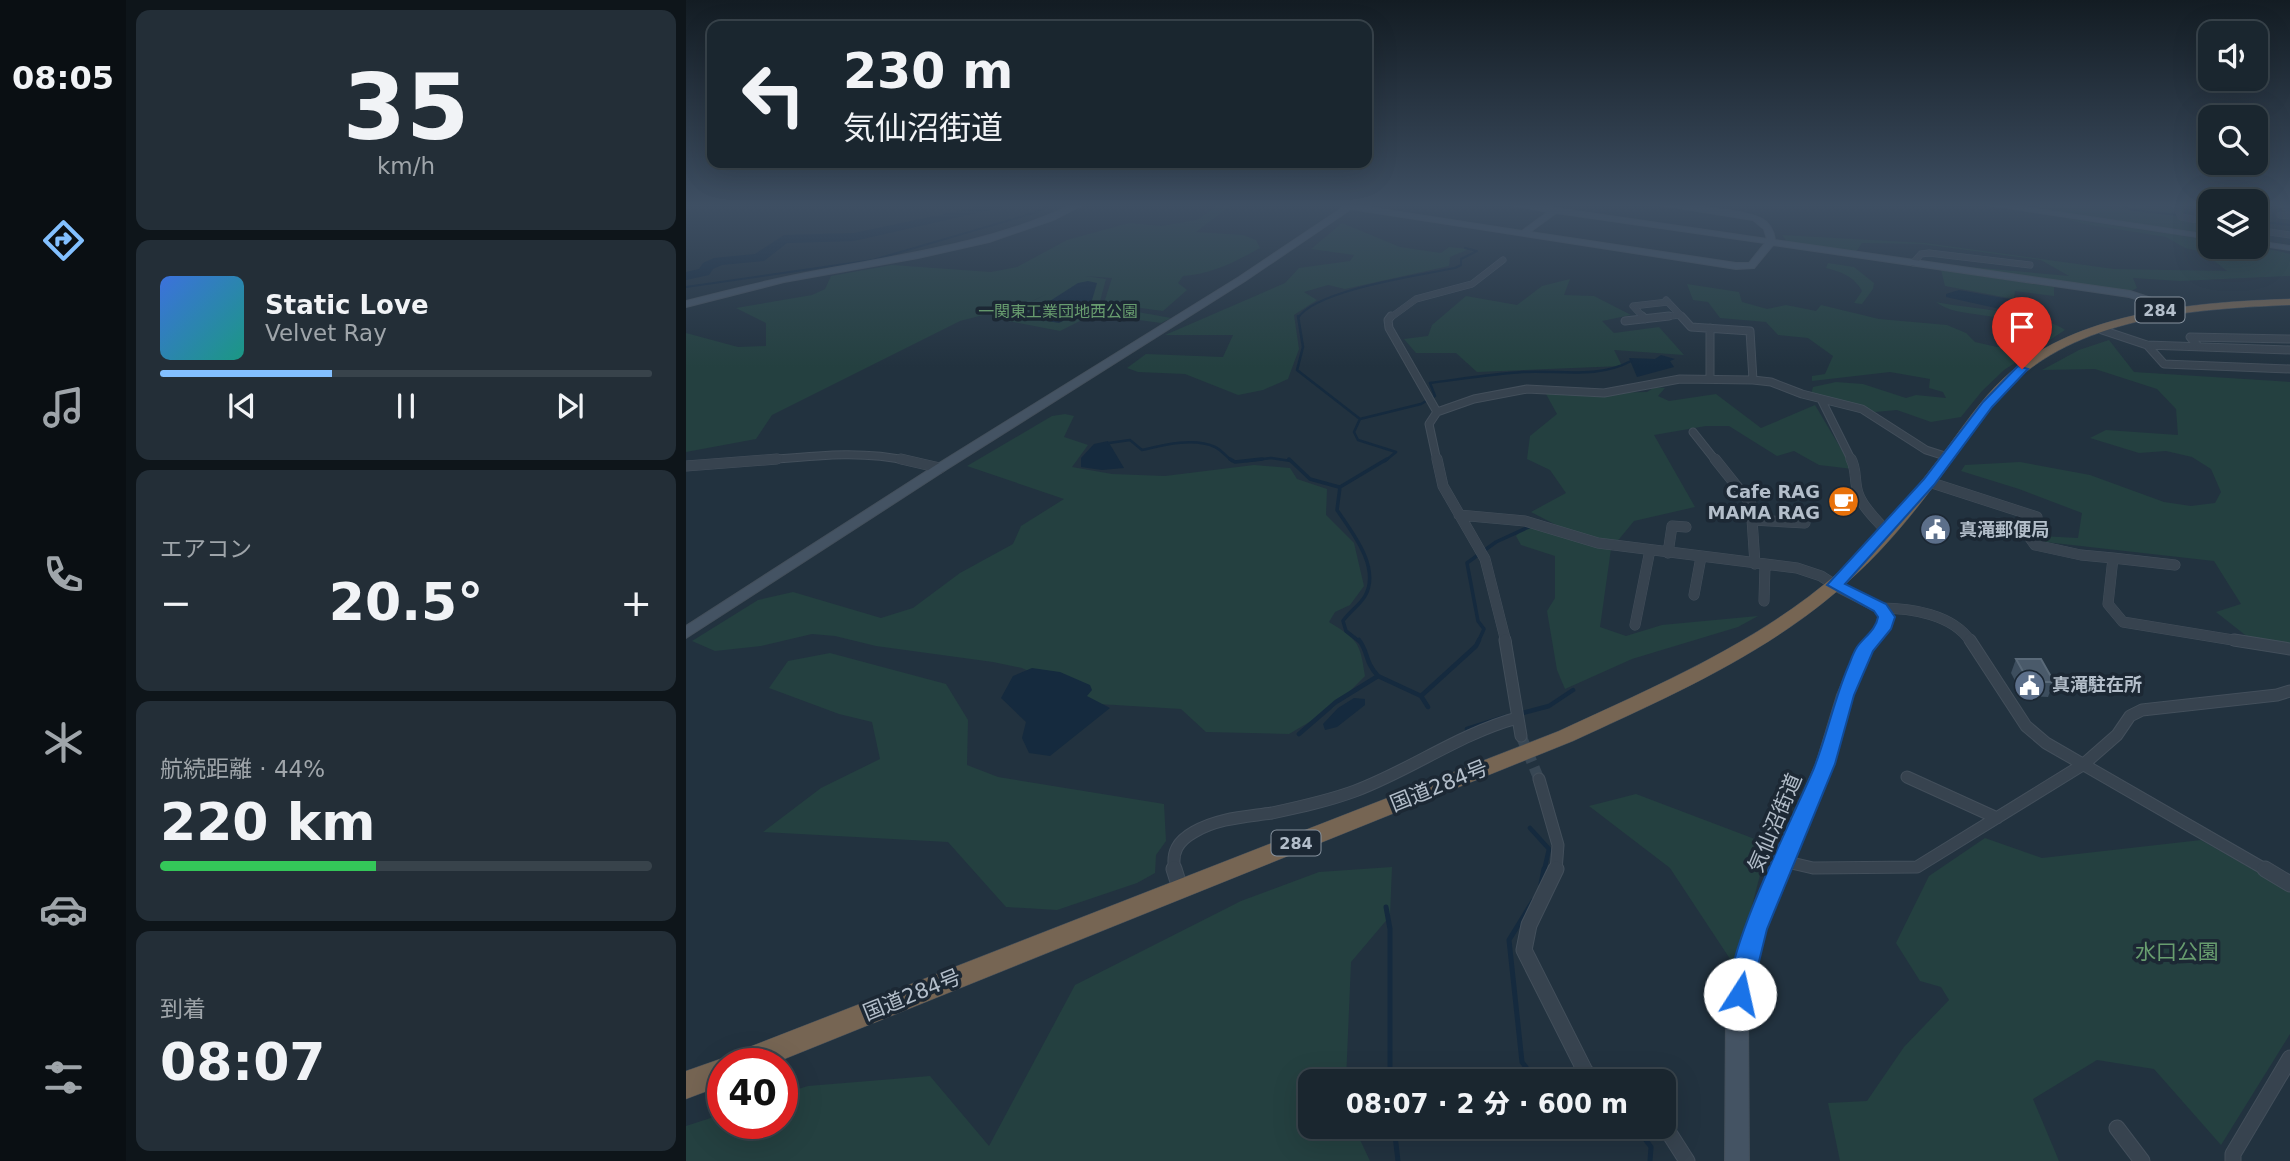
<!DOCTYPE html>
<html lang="ja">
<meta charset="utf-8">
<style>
:root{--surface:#1a262f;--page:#232e37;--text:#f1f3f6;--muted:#9fa5aa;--line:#38434b;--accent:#83c0ff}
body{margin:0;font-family:"DejaVu Sans","Noto Sans JP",sans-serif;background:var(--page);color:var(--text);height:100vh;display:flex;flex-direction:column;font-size:26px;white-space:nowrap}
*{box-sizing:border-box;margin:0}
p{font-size:23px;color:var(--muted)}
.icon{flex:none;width:38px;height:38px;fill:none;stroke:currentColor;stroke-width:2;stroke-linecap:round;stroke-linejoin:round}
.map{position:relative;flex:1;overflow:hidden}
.drawer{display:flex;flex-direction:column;gap:10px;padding:10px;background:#0e151a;width:560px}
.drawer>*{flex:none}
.hud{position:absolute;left:21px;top:21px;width:665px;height:147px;border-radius:14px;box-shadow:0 7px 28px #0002,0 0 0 2px var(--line);background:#1a262f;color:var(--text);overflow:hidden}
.fabs{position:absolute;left:1512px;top:21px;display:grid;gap:14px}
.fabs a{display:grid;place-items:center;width:70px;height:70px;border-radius:14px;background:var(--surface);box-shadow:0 7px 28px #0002,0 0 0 2px var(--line);font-size:35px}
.speed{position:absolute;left:21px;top:1048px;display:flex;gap:14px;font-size:35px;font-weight:700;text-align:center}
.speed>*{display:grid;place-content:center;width:91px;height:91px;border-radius:50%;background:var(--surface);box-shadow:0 7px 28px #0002,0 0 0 2px var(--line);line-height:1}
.speed .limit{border:10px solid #d22;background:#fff;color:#111}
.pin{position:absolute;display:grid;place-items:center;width:60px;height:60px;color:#fff;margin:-72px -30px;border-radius:50% 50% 50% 0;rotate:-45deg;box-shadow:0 0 7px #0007}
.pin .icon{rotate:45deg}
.me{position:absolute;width:77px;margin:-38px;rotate:10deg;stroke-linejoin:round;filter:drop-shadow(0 0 5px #0008)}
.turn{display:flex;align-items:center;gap:24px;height:147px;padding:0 21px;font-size:32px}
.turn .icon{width:91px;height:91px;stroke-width:2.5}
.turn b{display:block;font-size:49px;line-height:60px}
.big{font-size:52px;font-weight:800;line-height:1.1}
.drawer .card{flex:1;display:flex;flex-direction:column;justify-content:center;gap:10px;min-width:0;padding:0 24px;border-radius:14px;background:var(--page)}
.drawer .dial{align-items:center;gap:0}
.dial b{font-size:91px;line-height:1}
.song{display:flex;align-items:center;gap:21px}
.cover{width:84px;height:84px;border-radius:10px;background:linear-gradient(135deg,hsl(220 70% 55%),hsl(170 70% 35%))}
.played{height:7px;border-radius:4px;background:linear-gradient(90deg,var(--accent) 35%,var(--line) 35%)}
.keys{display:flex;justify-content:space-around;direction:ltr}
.heat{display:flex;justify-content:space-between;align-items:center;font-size:38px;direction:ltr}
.charge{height:10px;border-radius:5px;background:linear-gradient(90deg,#34c759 44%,var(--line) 0)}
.trip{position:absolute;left:612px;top:1069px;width:378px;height:70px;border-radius:14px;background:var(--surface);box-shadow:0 7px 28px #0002,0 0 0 2px var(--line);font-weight:800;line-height:70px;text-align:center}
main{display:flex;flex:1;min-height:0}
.tab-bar{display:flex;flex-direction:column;width:126px;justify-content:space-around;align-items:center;background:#0a0f13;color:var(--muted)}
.tab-bar .icon{width:49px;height:49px}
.tab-bar .current{color:var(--accent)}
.tab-bar b{font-size:32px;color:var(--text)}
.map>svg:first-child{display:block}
.green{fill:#244040}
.water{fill:#152a3e}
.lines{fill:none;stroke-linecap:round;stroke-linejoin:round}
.stream-far4{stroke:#152a3e;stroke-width:2}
.stream-far3{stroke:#152a3e;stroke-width:2.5}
.stream-far2{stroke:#152a3e;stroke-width:3.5}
.stream-far1{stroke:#152a3e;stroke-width:4.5}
.stream{stroke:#152a3e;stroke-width:5}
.river{fill:#152a3e;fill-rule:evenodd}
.street-tunnel{stroke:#384754;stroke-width:11;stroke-dasharray:11 6;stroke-linecap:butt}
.street-far4-casing{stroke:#434f5b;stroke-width:7}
.street-far3-casing{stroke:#434f5b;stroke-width:9}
.street-far2-casing{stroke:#434f5b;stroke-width:11}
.street-far1-casing{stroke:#434f5b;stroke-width:13}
.street-casing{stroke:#434f5b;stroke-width:17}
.secondary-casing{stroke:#434f5b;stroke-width:2}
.highway-casing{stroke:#424e5a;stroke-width:1}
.street-far4{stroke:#37434f;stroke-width:6}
.street-far3{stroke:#37434f;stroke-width:7}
.street-far2{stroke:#37434f;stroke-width:10}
.street-far1{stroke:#37434f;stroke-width:11}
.street{stroke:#37434f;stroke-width:15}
.secondary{fill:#445363;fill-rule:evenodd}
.highway{fill:#766553;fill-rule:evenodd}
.wall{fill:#3d4e5e}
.building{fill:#4a5a6a;stroke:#5a6a79;stroke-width:2}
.route{fill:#1a73e8;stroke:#114b97;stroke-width:2}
.labels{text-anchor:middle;stroke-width:7;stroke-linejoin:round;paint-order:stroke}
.shield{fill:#1c2834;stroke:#86919d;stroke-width:2}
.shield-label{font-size:16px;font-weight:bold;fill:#b3beca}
.far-park-label{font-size:16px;fill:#689d6f;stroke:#1c2834}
.poi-label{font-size:18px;font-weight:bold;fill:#b3beca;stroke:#1c2834;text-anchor:start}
.near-street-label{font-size:21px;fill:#b3beca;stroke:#1c2834}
.near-park-label{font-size:21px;fill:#689d6f;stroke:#1c2834}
</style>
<main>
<nav class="tab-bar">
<b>08:05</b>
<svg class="icon current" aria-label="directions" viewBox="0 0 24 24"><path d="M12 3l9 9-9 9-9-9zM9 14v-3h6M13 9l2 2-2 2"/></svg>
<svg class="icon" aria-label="music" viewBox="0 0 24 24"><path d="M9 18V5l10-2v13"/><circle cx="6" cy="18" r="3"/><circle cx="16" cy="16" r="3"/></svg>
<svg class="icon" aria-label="phone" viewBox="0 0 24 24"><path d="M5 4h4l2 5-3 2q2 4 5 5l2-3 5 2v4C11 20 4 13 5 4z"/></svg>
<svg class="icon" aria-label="climate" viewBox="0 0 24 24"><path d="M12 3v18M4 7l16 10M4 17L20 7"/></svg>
<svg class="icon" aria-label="car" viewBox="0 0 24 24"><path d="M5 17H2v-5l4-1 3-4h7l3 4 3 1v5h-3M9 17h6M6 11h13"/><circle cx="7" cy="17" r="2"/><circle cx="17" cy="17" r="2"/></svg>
<svg class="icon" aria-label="filters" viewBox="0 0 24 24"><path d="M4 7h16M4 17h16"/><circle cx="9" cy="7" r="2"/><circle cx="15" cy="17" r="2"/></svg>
</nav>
<section class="drawer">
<div class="card dial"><b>35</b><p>km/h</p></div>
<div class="card">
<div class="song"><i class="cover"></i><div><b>Static Love</b><p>Velvet Ray</p></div></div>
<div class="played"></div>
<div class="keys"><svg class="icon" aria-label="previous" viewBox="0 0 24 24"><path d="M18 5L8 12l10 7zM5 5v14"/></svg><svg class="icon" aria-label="pause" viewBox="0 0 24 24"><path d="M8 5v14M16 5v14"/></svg><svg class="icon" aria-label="next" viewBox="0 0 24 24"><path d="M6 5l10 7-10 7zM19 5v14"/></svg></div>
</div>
<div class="card"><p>エアコン</p>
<div class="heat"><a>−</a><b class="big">20.5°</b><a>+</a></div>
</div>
<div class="card"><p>航続距離 · 44%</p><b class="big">220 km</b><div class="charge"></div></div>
<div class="card"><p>到着</p><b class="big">08:07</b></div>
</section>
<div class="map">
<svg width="1604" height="1161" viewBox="0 0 1604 1161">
<rect width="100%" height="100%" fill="#22323f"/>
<path class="green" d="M522 204H547L510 232 557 235 570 240 574 248C549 262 526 274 497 276L492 283 501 290 477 311 418 303 426 278 399 276 420 279 413 305 485 318 475 323 408 314 374 331 311 319 361 294 315 316 301 314 274 321 86 415 70 439 0 452V333L52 347 80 346V323L50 308 126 295 139 289 145 276 206 265 305 272 331 267 381 240 443 223 475 226 511 220 529 207Z
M1361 204 1436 209 1431 204 1488 209 1486 213 1495 219 1524 222V234L1347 208Z
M1377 218 1524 240V247C1552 247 1578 246 1604 254V276L1494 281 1447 278 1451 288 1443 292 1250 264 1383 276 1355 260 1236 244 1176 243 1170 252 1101 242 1096 235 1239 243 1428 269 1541 271 1517 252 1499 248 1480 237 1398 224Z
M656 223 714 247 755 253 763 247 783 249 764 257 763 266 659 289 642 285 618 292 631 300 608 315 613 349 602 379 577 390 552 395 499 374 452 372 441 368 460 354 537 357 547 335H479L599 283 613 268 664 261 668 255 625 249Z
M1142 263 1168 267 1188 283 1187 289 1176 304 1168 303 1176 291C1168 276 1155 272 1140 268Z
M1255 270 1368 287V296L1329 291 1328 299 1259 286Z
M884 279 878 295 908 296 945 315 916 321 928 333 973 327 998 355 928 350 936 366 791 372 770 353H730L718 339 742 336 746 325 780 296 831 305 856 286Z
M1001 284 1053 292 1056 302 1081 309 1100 305 1130 311 1135 305 1193 319 1261 325 1280 333 1289 342 1311 347 1336 344 1337 333C1315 307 1275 321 1250 302 1283 309 1354 312 1379 330L1318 370 1296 391 1275 417 1245 422 1211 410 1189 412 1125 394 1127 387 1150 382 1177 384 1220 398 1230 395 1260 398 1257 392 1243 388 1244 379 1204 372 1126 381V376L1139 374 1147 356 1122 338 1092 335 1080 322 1034 318 1022 302 1007 300Z
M1423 340 1448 372 1604 382V646L1563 638 1530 612 1555 604 1528 561 1342 540 1354 536 1392 538 1396 513 1333 489 1275 471 1279 465 1334 462 1404 475 1478 502 1505 506 1529 503 1535 492 1525 469 1506 457 1480 451 1453 453 1404 438 1420 430 1492 435 1490 409 1471 389 1409 369 1356 370 1393 350Z
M969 387 979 388 972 396 983 401 1030 394 1075 428 1129 405 1167 469 1133 465 1108 451 1091 456 1043 426H1020L968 435 1009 507 948 521 925 549 914 627 940 636 976 625 1072 616 1052 627 946 659 879 689 871 670 861 611 869 598V556L835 545 830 536 838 528 874 527 845 512 880 493 864 470 841 459 844 436 871 414 860 394 961 392Z
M379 414 388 416 378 437 402 445 386 467 426 474 479 476 568 465 604 468 611 479 641 489 640 515 668 543 678 586 664 605 649 612 643 622C672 640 674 642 679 676L647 708 603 734 520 732 495 709 413 704 336 668 307 662 190 646 149 636 126 634 75 646 29 651 6 641 72 600 107 592 195 618 227 608 274 573 327 544 335 526 378 499 281 466 366 416Z
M144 653 260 684 282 720 281 765 312 777 478 804 480 841 470 855 469 873 451 883 371 910 320 907 262 842 77 832 135 788 194 759 186 722 153 714 83 688 102 661Z
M950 794 1082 844 1050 968 984 868 903 806Z
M1299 838 1356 858 1515 840 1604 891V1034L1535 1145 1468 1069 1411 1060 1347 1099 1373 1161H1154L1142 1103 1181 1101 1218 1047 1263 1000 1255 987 1234 981 1210 943 1243 876Z
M706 867 704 916 665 962 660 1081 625 1082V1127H668L684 1161H0V1126L37 1114V1124H96V1094L122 1086 244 1076 303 1146 389 985 555 901 633 872Z"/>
<path class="water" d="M402 281 411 283 404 307 373 323 339 317 392 283Z
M1273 290 1334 301 1335 310 1323 311 1260 297V294Z
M975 355 989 359 984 361 988 367 951 377 943 358 969 359Z
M422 441 438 468 416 470 395 467V458L408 444Z
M346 668 374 672 404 685 406 690 401 696 424 708 364 756 343 753 336 738 340 722 315 698 327 676Z
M668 698 679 699V705L651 727 639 730 637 724 652 708Z"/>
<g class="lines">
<path class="stream-far4" d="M1433 204 1446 210 1492 215
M1570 221 1604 225
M0 287 187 260 348 213 366 204
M612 318C629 290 734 275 769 268L775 265V259L791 251 779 248"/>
<path class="stream-far3" d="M612 316 617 347 611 370 674 419 668 432 672 440 710 452
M674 419 735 404 749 396 744 383C775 379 806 374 837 372 873 370 912 379 945 361
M423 443 444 440 456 450C477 445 508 437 529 447 535 450 540 456 546 461
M561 461 585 458 605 461
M699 461 710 452"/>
<path class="stream-far2" d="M544 459 549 462 576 459
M603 459 624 479 653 487
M674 642 660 631 657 621C663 612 674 605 679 596 695 568 666 532 651 510L654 487 701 459
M792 642 798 629 792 621 781 563 810 542 845 526"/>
<path class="stream-far1" d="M673 640C683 653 678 661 692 676
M735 696 790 646 793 640
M833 714 863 706 887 690
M781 729 819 717
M613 734 650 702 692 676 735 696 742 707
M844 828 863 849 858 871"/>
<path class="stream" d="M855 884 858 869
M847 901 823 940 836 1062 851 1082
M700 907 704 929V1082
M708 1127 712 1161
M950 1127 965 1147 964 1161"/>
<path class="river" d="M306 204H331L168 241 101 243 78 261 36 265 27 269 23 275 0 280V272L13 269 17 263 28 258 69 254 98 235 168 233Z"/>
<path class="street-tunnel" d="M835 736 853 779"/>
<defs>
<path id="street-far4" d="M1489 204 1495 217 1524 222
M1594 204 1604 210
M1594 215 1604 216
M1570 230 1604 235
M1227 263 1235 254 1243 253 1344 265
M980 300 997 318
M704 318 730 299 786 284 817 260
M958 318 947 306 982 302
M967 318 994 315"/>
<path id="street-far3" d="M705 316 702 320 703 328 751 412
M956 316 959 319
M995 316 1005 327 1064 331 1067 380
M939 321 983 316
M1024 328V378
M1416 330 1461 345 1604 350
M1461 345 1478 364 1604 369
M1513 347 1504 337 1604 339
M1135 399 1166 461
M1007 432 1030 461
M69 461C120 457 172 449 223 461
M751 461 743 424 751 412 788 399 841 389 918 393 994 379 1067 380 1085 382 1116 394 1176 409 1240 450 1262 457"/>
<path id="street-far2" d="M215 459 254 468
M751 459 757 486 799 559 820 642
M1029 459 1065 504 1069 564
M1165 459C1171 470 1168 481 1172 493 1176 507 1191 520 1200 531
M0 466 91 459
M1243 482 1351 517 1344 538 1349 545 1395 555 1427 558 1422 604 1437 622 1559 642
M773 515 839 521 912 543 1111 568 1135 576 1149 585
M1066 520 1119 523
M982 553 986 526 1000 527
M1427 558 1489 565
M1008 595 1015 557
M1078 601 1079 565
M1194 608C1224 608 1267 614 1285 642
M949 625 964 550"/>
<path id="street-far1" d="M819 640 835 736
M1284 640 1340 726 1360 743 1582 871
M1548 640 1604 649
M1221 777 1311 818
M853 779 872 845 870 871
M1097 861 1127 868 1231 867 1398 764 1431 735 1444 716 1456 710 1591 695 1604 691
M489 871C485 852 492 841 508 832 532 818 559 817 586 813 614 807 642 801 669 791 725 770 773 734 831 718"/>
<path id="street" d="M488 869 494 888
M870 869 843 925 838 950 900 1073 919 1082
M1579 869 1604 884
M978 1125 1001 1161
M1431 1128 1456 1161
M1547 1161V1154L1604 1058"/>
<path id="secondary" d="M388 204H398L367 220 303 242 232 258 98 282 0 307V301C43 290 86 279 130 271 218 254 306 243 388 204Z
M662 204 836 231 862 212 821 204H842L1081 239 1078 229 1067 220 968 204C988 204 1058 209 1074 218 1083 222 1088 231 1089 240L1444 291 1502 310 1497 313 1443 297 1087 245 1068 268 1050 269 665 209 559 281 258 471 0 638V626L250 465 553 277ZM870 213 1079 243 1063 263H1050L844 232Z
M1296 204H1317L1524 235V239Z
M1570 241 1604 246V250L1570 245Z
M1149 581 1199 605 1207 617 1206 625 1186 650 1167 695 1148 764 1079 929 1067 973 1062 1015 1063 1161H1039L1040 1015 1047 973 1059 929 1130 764 1151 695 1171 649 1192 624 1193 617 1189 611 1144 588 1142 585Z"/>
<path id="highway" d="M1604 299V305C1511 309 1400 316 1328 382 1305 404 1288 432 1269 457 1238 500 1205 543 1166 578 1086 652 984 696 887 741L86 1064H37V1085L0 1099V1071L37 1058 41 1059 43 1055 873 731C970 686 1072 643 1153 572 1193 536 1226 494 1258 452 1277 427 1295 399 1318 378 1389 311 1511 302 1604 299Z"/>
</defs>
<use href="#street-far4" class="street-far4-casing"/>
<use href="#street-far3" class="street-far3-casing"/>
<use href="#street-far2" class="street-far2-casing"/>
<use href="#street-far1" class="street-far1-casing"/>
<use href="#street" class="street-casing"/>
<use href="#secondary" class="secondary-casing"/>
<use href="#highway" class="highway-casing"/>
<use href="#street-far4" class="street-far4"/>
<use href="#street-far3" class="street-far3"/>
<use href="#street-far2" class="street-far2"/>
<use href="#street-far1" class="street-far1"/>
<use href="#street" class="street"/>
<use href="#secondary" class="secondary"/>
<use href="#highway" class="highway"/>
</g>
<path class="wall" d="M1330 659 1368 682 1362 697 1337 696 1325 673Z"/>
<path class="building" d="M1330 659H1355L1368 682H1343Z"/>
<linearGradient id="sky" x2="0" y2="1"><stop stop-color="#131c23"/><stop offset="0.56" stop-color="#3e4f63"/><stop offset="1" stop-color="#3e4f63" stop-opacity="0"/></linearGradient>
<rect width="1604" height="367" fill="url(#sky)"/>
<path class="route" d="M1332 366 1342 369 1306 407 1248 485 1159 584 1200 604 1209 617 1205 629 1187 651 1168 695 1149 764 1081 929 1063 1002 1054 1005 1045 1002C1030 968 1111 809 1128 768 1141 735 1148 700 1162 667 1165 660 1167 653 1171 647 1178 637 1190 630 1192 617L1188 611 1141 585 1238 479 1297 402Z"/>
<defs>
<symbol id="cafe-disc" viewBox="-11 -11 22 22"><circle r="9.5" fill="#e8710a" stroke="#1c2834"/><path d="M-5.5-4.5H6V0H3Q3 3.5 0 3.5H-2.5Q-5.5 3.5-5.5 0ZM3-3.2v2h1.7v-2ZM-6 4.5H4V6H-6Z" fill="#fff"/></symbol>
<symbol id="civic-disc" viewBox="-11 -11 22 22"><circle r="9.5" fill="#5c6f8a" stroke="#1c2834"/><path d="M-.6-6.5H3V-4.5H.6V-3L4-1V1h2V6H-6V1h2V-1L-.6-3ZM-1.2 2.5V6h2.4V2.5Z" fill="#fff"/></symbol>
</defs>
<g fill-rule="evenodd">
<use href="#cafe-disc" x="1140" y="484" width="35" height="35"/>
<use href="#civic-disc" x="1232" y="512" width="35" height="35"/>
<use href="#civic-disc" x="1326" y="668" width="35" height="35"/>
</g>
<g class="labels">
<g class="shield">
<rect x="1449.5" y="297.5" width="49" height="25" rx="5"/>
<rect x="585.5" y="830.5" width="49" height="25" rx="5"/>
</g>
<g class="shield-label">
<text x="1474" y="316">284</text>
<text x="610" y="849">284</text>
</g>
<g class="far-park-label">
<text x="372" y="317">一関東工業団地西公園</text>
</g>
<g class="poi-label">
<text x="1134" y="498" text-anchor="end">Cafe RAG<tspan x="1134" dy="21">MAMA RAG</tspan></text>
<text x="1273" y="536">真滝郵便局</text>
<text x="1366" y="691">真滝駐在所</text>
</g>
<g class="near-street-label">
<text transform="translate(753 786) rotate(-22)" y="7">国道284号</text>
<text transform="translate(1089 823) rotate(-67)" y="7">気仙沼街道</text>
<text transform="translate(226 995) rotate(-22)" y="7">国道284号</text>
</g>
<g class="near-park-label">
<text x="1491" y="959">水口公園</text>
</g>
</g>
</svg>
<div class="fabs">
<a><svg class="icon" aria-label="sound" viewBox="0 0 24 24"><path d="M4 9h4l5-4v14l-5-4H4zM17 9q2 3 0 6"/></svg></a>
<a><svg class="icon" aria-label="search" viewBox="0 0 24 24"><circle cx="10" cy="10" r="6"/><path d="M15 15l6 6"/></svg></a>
<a><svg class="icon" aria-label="layers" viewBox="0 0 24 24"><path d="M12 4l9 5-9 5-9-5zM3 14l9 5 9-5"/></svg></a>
</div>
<div class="speed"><div class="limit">40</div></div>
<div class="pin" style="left:1336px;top:369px;background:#d93025"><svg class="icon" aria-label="arrive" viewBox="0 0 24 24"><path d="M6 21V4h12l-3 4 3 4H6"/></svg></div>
<svg class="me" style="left:1054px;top:994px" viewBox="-20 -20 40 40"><circle r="19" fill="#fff"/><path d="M0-13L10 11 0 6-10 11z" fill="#1a73e8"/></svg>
<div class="trip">08:07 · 2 分 · 600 m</div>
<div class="hud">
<div class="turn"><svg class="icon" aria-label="left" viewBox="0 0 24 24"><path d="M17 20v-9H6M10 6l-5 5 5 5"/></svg><div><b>230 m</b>気仙沼街道</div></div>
</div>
</div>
</main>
